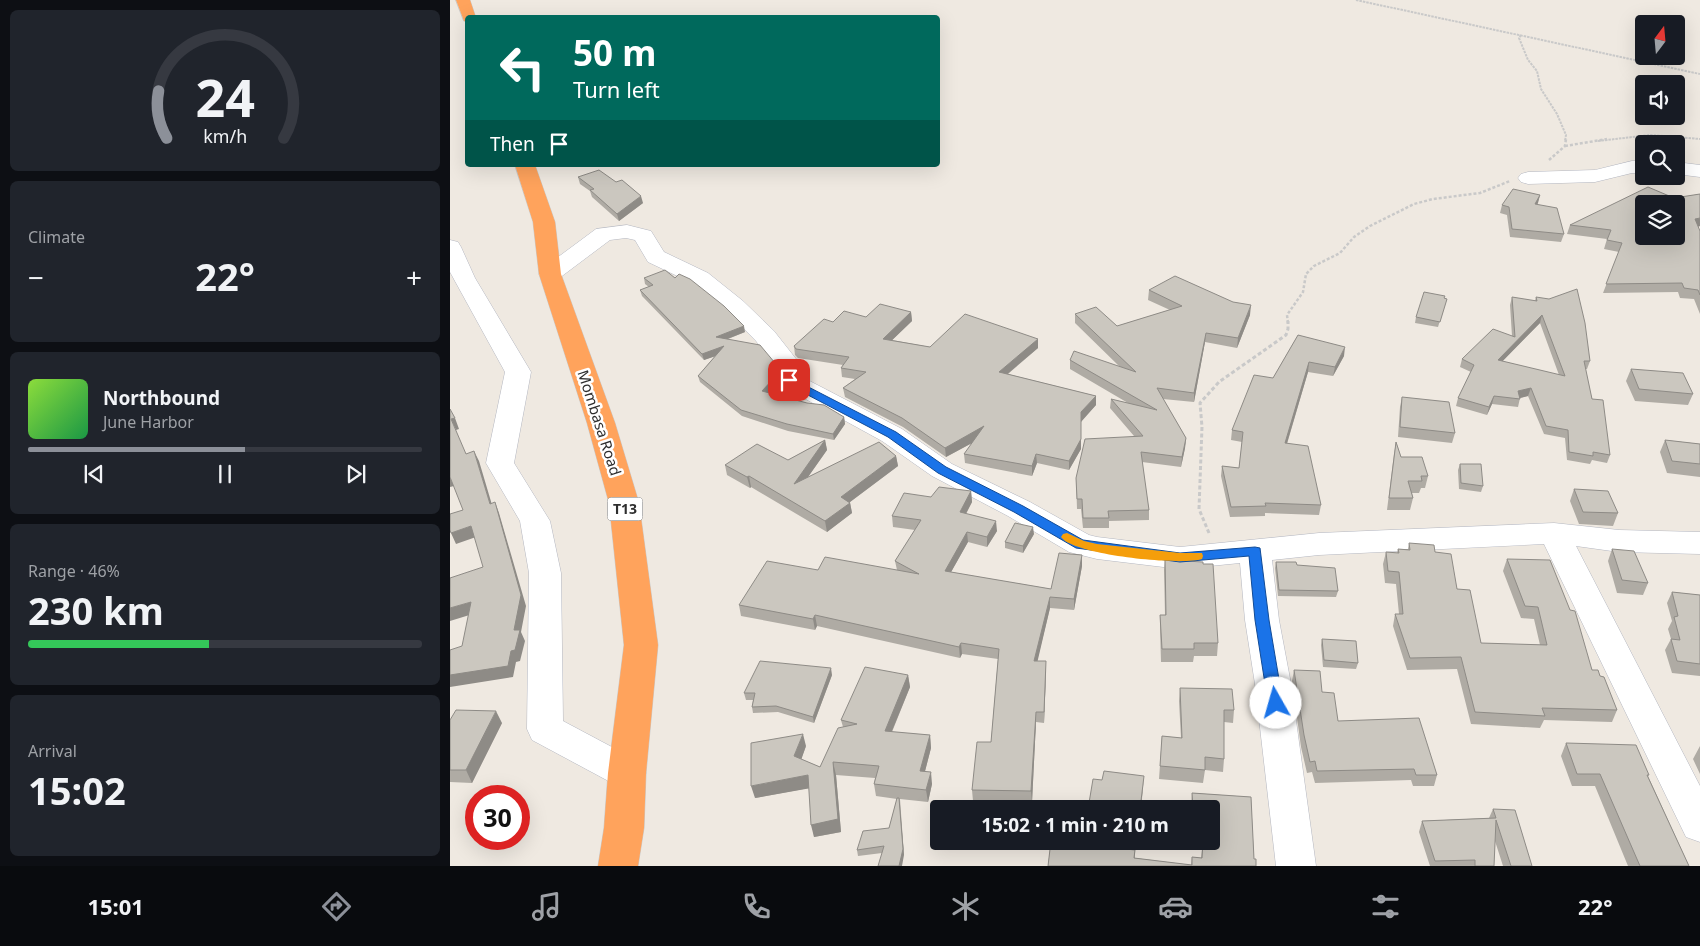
<!DOCTYPE html>
<meta charset="utf-8">
<style>
:root{--surface:#171b24;--page:#20242c;--text:#f1f3f6;--muted:#9ea1a6;--line:#363941;--accent:#8c9099}
body{margin:0;font-family:"Noto Sans",sans-serif;background:var(--page);color:var(--text);height:100vh;display:flex;flex-direction:column;font-size:19px;white-space:nowrap}
*{box-sizing:border-box;margin:0}
p{font-size:16px;color:var(--muted)}
.icon{flex:none;width:28px;height:28px;fill:none;stroke:currentColor;stroke-width:2;stroke-linecap:round;stroke-linejoin:round}
.map{position:relative;flex:1;overflow:hidden}
.drawer{display:flex;flex-direction:column;gap:10px;padding:10px;background:#0d0f14;width:450px}
.drawer>*{flex:none}
.banner{position:absolute;left:15px;top:15px;width:475px;height:152px;border-radius:5px;box-shadow:0 5px 20px #0002;background:#00695c;color:#fff;overflow:hidden}
.needle{width:32px;rotate:16deg}
.fabs{position:absolute;left:1185px;top:15px;display:grid;gap:10px}
.fabs a{display:grid;place-items:center;width:50px;height:50px;border-radius:5px;background:var(--surface);box-shadow:0 5px 20px #0002;font-size:25px}
.speed{position:absolute;left:15px;top:785px;display:flex;gap:10px;font-size:25px;font-weight:700;text-align:center}
.speed>*{display:grid;place-content:center;width:65px;height:65px;border-radius:50%;background:var(--surface);box-shadow:0 5px 20px #0002;line-height:1}
.speed .limit{border:8px solid #d22;background:#fff;color:#111}
.pin{position:absolute;display:grid;place-items:center;width:42px;height:42px;color:#fff;margin:-21px;border-radius:10px;box-shadow:0 2px 8px #0006}
.me{position:absolute;width:55px;margin:-28px;rotate:353deg;stroke-linejoin:round;filter:drop-shadow(0 0 4px #0008)}
.turn{display:flex;align-items:center;gap:18px;height:105px;padding:0 25px;font-size:22px}
.turn .icon{width:65px;height:65px;stroke-width:2.5}
.turn b{display:block;font-size:35px;line-height:42px}
.then{display:flex;align-items:center;height:48px;padding:0 25px;background:#0003;gap:10px;font-size:19px}
.big{font-size:38px;font-weight:700;line-height:1.1}
.drawer .tile{flex:1;display:flex;flex-direction:column;justify-content:center;gap:8px;min-width:0;padding:0 18px;border-radius:8px;background:var(--page)}
.drawer .dial{align-items:center;gap:0}
.dial svg{height:130px;overflow:visible;fill:none;stroke:var(--line);stroke-width:7;stroke-linecap:round;text-anchor:middle}
.dial text{fill:var(--text);stroke:none}
.song{display:flex;align-items:center;gap:15px}
.cover{width:60px;height:60px;border-radius:8px;background:linear-gradient(135deg,hsl(90 70% 55%),hsl(140 70% 35%))}
.played{height:5px;border-radius:2px;background:linear-gradient(90deg,var(--accent) 55%,var(--line) 55%)}
.keys{display:flex;justify-content:space-around;direction:ltr}
.heat{display:flex;justify-content:space-between;align-items:center;font-size:28px;direction:ltr}
.charge{height:8px;border-radius:4px;background:linear-gradient(90deg,#34c759 46%,var(--line) 0)}
.trip{position:absolute;left:480px;top:800px;width:290px;height:50px;border-radius:5px;background:var(--surface);box-shadow:0 5px 20px #0002;font-weight:700;line-height:50px;text-align:center}
.menu{display:flex;height:80px;justify-content:space-around;align-items:center;background:#090b0e;color:var(--muted)}
.menu .icon{width:35px;height:35px}
.menu .active{color:var(--accent)}
.menu b{font-size:22px;color:var(--text)}
main{display:flex;flex:1;min-height:0}
.map>svg:first-child{display:block}
.lines{fill:none;stroke-linecap:round;stroke-linejoin:round}
.street-casing{stroke:#b4b7c1;stroke-width:1}
.highway-casing{stroke:#c9c9c9;stroke-width:1}
.path-far2{stroke:#c9c9c9;stroke-width:2;stroke-dasharray:2.5 1;stroke-linecap:butt}
.path-far1{stroke:#c9c9c9;stroke-width:2.5;stroke-dasharray:3 2;stroke-linecap:butt}
.path{stroke:#c9c9c9;stroke-width:3;stroke-dasharray:4 2.5;stroke-linecap:butt}
.street{fill:#fff;fill-rule:evenodd}
.highway{fill:#ffa35c;fill-rule:evenodd}
.wall{fill:#afaba4;fill-rule:evenodd}
.shaded-wall{fill:#8e8b86}
.building{fill:#cbc7bf;stroke:#8e8b86;fill-rule:evenodd}
.route{fill:#1a73e8;stroke:#114b97}
.slow{fill:#f59e0b}
.labels{text-anchor:middle;stroke-width:5;stroke-linejoin:round;paint-order:stroke}
.shield{fill:#fff;stroke:#6d6d6d;stroke-width:1}
.shield-label{font-size:14px;font-weight:bold;fill:#2e2e2e}
.street-label{font-size:15px;fill:#2e2e2e;stroke:#fff}
</style>
<main>
<section class="drawer">
<div class="tile dial"><svg viewBox="0 0 100 80">
<path d="M14 69A42 42 0 1 1 86 69"/>
<path d="M14 69A42 42 0 0 1 9 40" stroke="#8c9099"/>
<text x="50" y="56" font-size="32" font-weight="700">24</text>
<text x="50" y="72" font-size="11">km/h</text>
</svg></div>
<div class="tile"><p>Climate</p>
<div class="heat"><a>−</a><b class="big">22°</b><a>+</a></div>
</div>
<div class="tile">
<div class="song"><i class="cover"></i><div><b>Northbound</b><p>June Harbor</p></div></div>
<div class="played"></div>
<div class="keys"><svg class="icon" aria-label="previous" viewBox="0 0 24 24"><path d="M18 5L8 12l10 7zM5 5v14"/></svg><svg class="icon" aria-label="pause" viewBox="0 0 24 24"><path d="M8 5v14M16 5v14"/></svg><svg class="icon" aria-label="next" viewBox="0 0 24 24"><path d="M6 5l10 7-10 7zM19 5v14"/></svg></div>
</div>
<div class="tile"><p>Range · 46%</p><b class="big">230 km</b><div class="charge"></div></div>
<div class="tile"><p>Arrival</p><b class="big">15:02</b></div>
</section>
<div class="map">
<svg width="1250" height="866" viewBox="0 0 1250 866">
<rect width="100%" height="100%" fill="#efe9e1"/>
<g class="lines">
<defs>
<path id="street" d="M1182 161H1194V173H1182L1145 182 1078 184 1071 182 1068 178 1071 174 1078 172 1145 170Z
M1226 162 1250 165V177L1226 174Z
M177 225 201 231 214 252 258 273 293 301 324 331 350 364 354 369 352 377 452 429 502 464 580 502 639 535 647 537 730 547 869 533 1104 523 1169 530 1250 532V554L1169 552 1126 546 1250 786V842L1236 837 1094 544 869 555 822 560 829 620 841 684 866 866H826L805 684 795 620 790 563 730 569 647 559 619 552 558 516 482 476 432 441 330 385 326 380 328 369 306 341 277 311 242 283 198 262 185 240 176 238 160 240 108 279 100 281 92 279 89 274 92 269 146 229Z
M0 240 8 242 11 247 25 278 81 372 64 463 100 521 111 573 113 721 190 762 196 773 190 784 177 789 164 784 82 740 77 729 79 573 70 521 36 463 55 372 0 272Z"/>
<path id="highway" d="M6 0H20L26 18H18V22L14 21Z
M65 165H85L105 222 111 274 165 423 189 503 208 645 196 773 194 828 188 866H148L154 828 158 773 174 645 159 503 137 423 89 274 83 222Z"/>
</defs>
<use href="#street" class="street-casing"/>
<use href="#highway" class="highway-casing"/>
<path class="path-far2" d="M906 0 1250 74
M1071 35 1069 38 1078 60 1087 71 1091 89 1107 114 1116 135 1115 141
M1148 141 1200 135 1250 139"/>
<path class="path-far1" d="M1115 146 1157 139
M1099 160 1115 146 1116 139
M838 323 837 315 853 292 856 274 864 266 890 253 904 237 920 226 964 204 983 199 1030 193 1060 181"/>
<path class="path" d="M759 533 749 509 752 427 750 403 769 382 836 335 838 329V321"/>
<use href="#street" class="street"/>
<use href="#highway" class="highway"/>
</g>
<path class="wall" d="M128 177 166 182 193 203 169 221 142 197 140 191 130 184Z
M1250 194V226L1248 227 1250 231V314L1244 299 1230 298 1228 292 1153 293 1169 252 1154 249 1157 239 1117 234 1120 225 1224 198Z
M1090 195 1087 205 1114 234 1111 242 1060 237 1057 215 1050 213 1052 205Z
M194 278 295 332 278 339 325 363 326 370 325 377 326 383 318 392 394 417 395 424 384 440 338 431 292 416 250 382 248 376 265 356 254 360 192 296 190 290 199 287 195 284Z
M699 290 800 315 787 348 755 342 744 402 713 399 736 438 735 448 731 467 692 462 699 510V520L659 521V528H633L631 509H627L626 478 684 436 660 408 661 399 678 403 620 369V360L670 367 625 323V314L667 326 720 310 698 300Z
M1062 297 1085 301 1086 297 1140 361 1137 369H1135L1142 399 1160 455 1157 463 1142 460 1140 464 1117 460 1115 438 1094 434 1078 396 1070 398 1068 407 1042 404 1037 415 1006 406 1008 398 1021 372 1010 367 1012 359 1062 336 1060 305ZM1090 323 1109 375 1052 361Z
M994 298 995 304 988 327 965 323 966 317Z
M461 312 462 321 442 340 480 347 588 339V348L558 374 646 396V405L631 421V449L619 470 587 463 582 476 515 463 514 454 522 443 496 457 453 427 395 397 393 388 405 379 392 377 391 368 393 365 348 358 345 355 344 346 383 322Z
M848 335 894 356 883 376 858 372 837 444 871 505 869 515 815 513V516L780 517 771 476 772 466 789 468 792 442 781 440 782 430 823 378Z
M1181 369 1243 394 1238 405 1185 401 1176 381Z
M952 397 1005 433 1002 443 948 437 950 407Z
M375 440 377 450 358 477 446 456 448 466 400 502 402 513 377 532 301 487 300 488 277 475 275 465 338 460Z
M1215 440 1250 444V477L1217 473 1210 452Z
M946 442 951 457 978 476 975 488H971L969 493H962L963 498 960 510H937L944 454Z
M1010 464 1033 486 1031 492 1009 489 1008 470Z
M1124 489 1168 513 1163 526 1129 524 1120 501Z
M521 491 522 502 516 514 547 531 537 547 518 542 501 572 601 589 632 555V566L624 610 600 608 587 661 596 672 594 723 586 722 582 802 523 801 522 790 541 742 548 659 512 654 510 658 367 626 365 630 291 616 289 605 368 570H447L445 561 465 530 443 527 442 516 481 497Z
M584 534 573 553 555 548V542Z
M959 543 985 552 1007 589 1031 643 1090 645 1084 619 1071 618 1053 571 1057 559 1142 670 1167 710 1162 722 1094 720 1090 728 1021 724 1007 669 957 670 943 626 945 614H949L946 584 935 583 933 564 936 552 947 553 948 549H958Z
M1162 549 1198 583 1193 595 1167 593 1158 561Z
M715 558 736 561 768 643 767 656H744L743 662H711L710 628V615H715L714 570Z
M826 562 847 565 888 591 886 597 828 596 825 568Z
M1222 592 1250 595V676L1222 673 1215 650 1221 639 1218 629 1222 621 1217 603Z
M872 639 908 663 906 669 873 667 871 645Z
M844 670 872 692 888 721 987 775 984 786H963L961 780 865 783 862 772 857 773 851 747 842 681Z
M382 675 364 723 328 712 303 713 302 707 303 700H296L294 693Z
M458 675 460 687 442 732 480 735 481 748 475 771 482 784 478 802 450 799 454 855 432 853 408 856 407 850 439 828 447 799 426 796 424 784 425 778 386 775 391 832 364 837 359 788 305 798 356 746 351 759 370 767 393 727 391 720Z
M730 688 784 710 783 723 774 722V759L773 772 755 770 753 783 709 779 712 736 731 738 729 701Z
M0 720 52 723 22 783 0 782Z
M1116 743 1199 775 1198 776 1239 866H1178L1145 786H1122L1111 756Z
M1250 746V774L1243 759Z
M742 793 801 797 804 859H806V866H598L601 841 685 850V858L741 865 742 857 751 858 753 841H761V809H741Z
M1043 809 1082 866H1053L1045 841 1044 866H980L969 832 972 821 1039 818Z"/>
<path class="shaded-wall" d="M1090 195 1088 203 1083 212 1085 204Z
M191 196 193 203 169 221 167 214Z
M1250 218V226L1242 228 1245 219Z
M801 305 800 315 787 348 788 338Z
M461 312 462 321 434 348 433 339Z
M1092 315 1090 323 1046 368 1048 360Z
M294 326 295 332 267 343 266 337Z
M756 333 755 342 744 402V393Z
M588 339V348L549 381V372Z
M274 346 275 353 254 360 252 354Z
M895 347 894 356 883 376 885 367Z
M859 362 858 372 834 453 835 443Z
M325 363 326 370 325 377 326 383 314 397 312 391 323 373Z
M1081 388 1078 396 1066 399 1068 391Z
M646 396V405L631 422V412Z
M1044 396 1042 404 1037 415 1039 407Z
M394 417 395 424 384 440 383 434Z
M5 418 9 429 6 430 1 419Z
M534 426 535 436 496 457 495 448Z
M736 438 735 448 731 467 732 457Z
M631 439V449L619 470V461Z
M375 440 377 450 346 494 344 484Z
M24 451 29 461 45 515 40 504Z
M586 454 587 463 582 476V466Z
M446 456 448 466 392 508 391 497Z
M299 476 301 487 300 488 297 477Z
M0 477 4 486 0 487Z
M521 491 522 502 511 523 510 512Z
M45 502 49 513 76 606 71 632 75 641 70 661 66 662 63 677 0 687V675L64 630Z
M400 503 402 513 377 532 375 521Z
M546 521 547 531 537 547V537Z
M21 526 26 537 6 544 1 533Z
M583 527 584 534 573 553V546Z
M517 532 518 542 496 581 495 571Z
M632 555V566L624 610V599Z
M600 597V608L585 672 584 661Z
M21 602 26 613 0 621V608Z
M365 615 367 626 365 630 363 619Z
M511 643 512 654 510 658 509 647Z
M596 661V672L594 723V712Z
M381 668 382 675 364 723 363 717Z
M458 675 460 687 437 743 435 731Z
M46 711 52 723 22 783 16 770Z
M586 712V722L582 802 581 791Z
M353 734 356 746 348 769 344 756Z
M480 735 481 748 472 783 470 771Z
M383 762 386 775 391 832 364 837 361 825Z
M481 772 482 784 478 802 476 790Z
M358 775 361 788 305 798 301 786Z
M694 776 691 809H690Z
M449 798 454 855 452 866H449Z"/>
<path class="building" d="M149 170 166 182 172 180 191 196 167 214 140 190 144 189 128 177Z
M1198 187 1224 198 1250 194V218L1245 219 1250 231V295L1248 290 1234 288 1232 283 1156 284 1172 243 1157 240 1161 230 1120 225ZM1194 204H1226V236H1194Z
M1063 189 1090 195 1085 204 1107 208 1114 234 1062 229 1059 207 1052 205Z
M215 270 225 278 229 274 240 279 274 306 294 326 266 337 310 345 325 363 323 373 325 377 312 391 357 403 374 405 394 417 383 434 337 424 291 410 248 376 274 346 252 354 190 290 203 285 194 278Z
M725 276 783 302 801 305 788 338 756 333 744 393 707 388 736 438 732 457 691 452 699 510 658 511 659 518H633L632 499H627L626 478 635 439 693 436 661 399 707 410 620 360 624 351 686 372 625 314 646 307 667 326 732 306 699 290Z
M1127 289 1135 323 1140 361H1134L1142 399 1153 400 1160 455 1143 452V456L1119 452 1118 430 1096 426 1081 388 1068 391 1070 399 1044 396 1039 407 1008 398 1024 365 1012 359 1043 329 1065 337 1062 297 1087 301 1086 297 1099 299ZM1092 315 1115 376 1048 360Z
M974 292 995 296 994 298 997 299 990 322 966 317Z
M430 304 461 312 433 339 480 347 515 314 588 339 549 372 646 396 631 412V439L619 461 586 454 582 466 514 454 534 426 495 448 452 418 393 388 416 372 391 368 399 357 346 349 344 346 374 319 383 322 394 311 416 317Z
M848 335 895 347 885 367 859 362 835 443 858 446 871 505 815 503 816 506 781 507 772 466 789 468 793 432 782 430 804 375 823 378Z
M1181 369 1233 373 1243 394 1189 389Z
M952 397 999 402 1005 433 950 427Z
M0 409 5 418 1 419 16 454 24 451 40 504 45 502 71 595 64 630H70L65 650 61 651 58 666 0 675V650L12 646 21 602 0 608V578L33 567 21 526 1 533 0 530V514L13 510 0 477Z
M375 440 344 484 429 442 446 456 391 497 400 503 375 521 299 476 297 477 275 465 307 444 338 460Z
M1215 440 1250 444V464L1222 461Z
M946 442 951 457H972L978 476H971L972 481H958L963 498H939Z
M1010 464H1031L1033 486 1011 483Z
M489 487 521 491 510 512 546 521 537 537 517 532 495 571 601 589 609 553 632 555 624 599 600 597 584 661H596L594 712H586L581 791 522 790 527 742H541L549 649 511 643 509 647 365 615 363 619 289 605 317 561 368 570 375 557 469 574 445 561 471 520 442 516 454 493 481 497Z
M1124 489 1158 491 1168 513 1133 512Z
M565 523 583 527 573 546 555 542Z
M959 543 984 545 985 552 1001 554 1007 589 1020 590 1031 643 1097 645 1088 607 1075 606 1057 559 1100 560 1120 610 1125 611 1142 670H1148L1150 676 1154 677 1167 710 1092 708 1095 716 1025 712 1011 657 960 658 945 614H953L949 572 938 571 936 552 949 553 948 549 960 550Z
M1162 549 1184 551 1198 583 1172 580Z
M715 558H736V561L753 562V564H763L768 643H744V649H712L710 615H716Z
M826 562H846L847 565 885 568 888 591 829 590Z
M1222 592 1250 595V664L1227 661 1221 639 1230 640 1224 617 1228 616Z
M872 639 906 641 908 663 874 660Z
M310 661 381 668 363 717 326 706 302 707 305 693H294Z
M415 667 458 675 435 731 480 735 470 771 481 772 476 790 424 784 429 766 383 762 388 819 361 825 358 775 301 786V743L353 734 344 756 370 767 388 728 407 724 391 720Z
M844 670 870 671 872 692 884 693 888 721 969 718 987 775H966L964 769 867 771 865 761 860 762 854 735Z
M730 688 782 689 784 710H774V759L755 757V770L710 766 712 736 732 738Z
M6 710 46 711 16 770H0V720Z
M1116 743 1186 745 1199 775H1197L1239 866H1190L1150 774H1127Z
M654 771 694 776 690 809H638L643 779 652 780Z
M742 793 801 797 804 859H806V866H598L601 841 685 850 684 858 742 865V857L752 858 753 841H761V809H743Z
M447 798H449L453 849 449 866H428L434 846 407 850 413 831 439 828Z
M1043 809 1065 810 1082 866H1061L1046 820 1044 866H1025V860L985 861 972 821 1046 818Z"/>
<path class="route" d="M339 377 446 432 496 467 573 506 633 540 730 553 805 547 810 548 819 620 833 703 831 707 826 709 820 707 818 703 805 620 799 556 730 562 626 548 564 512 488 473 438 437 335 383 334 380Z"/>
<path class="slow" d="M617 533 634 541 647 544 730 553H752L753 556 752 559C731 566 623 555 611 537L613 534Z"/>
<g class="labels">
<rect class="shield" x="157.5" y="497.5" width="35" height="23" rx="4"/>
<g class="shield-label">
<text x="175" y="514">T13</text>
</g>
<g class="street-label">
<text transform="translate(149 423) rotate(72)" y="5">Mombasa Road</text>
</g>
</g>
</svg>
<div class="fabs">
<a><svg class="needle" viewBox="-14 -14 28 28"><path d="M0-13l5 13h-10z" fill="#e53935"/><path d="M0 13l5-13h-10z" fill="#9ea1a6"/></svg></a>
<a><svg class="icon" aria-label="sound" viewBox="0 0 24 24"><path d="M4 9h4l5-4v14l-5-4H4zM17 9q2 3 0 6"/></svg></a>
<a><svg class="icon" aria-label="search" viewBox="0 0 24 24"><circle cx="10" cy="10" r="6"/><path d="M15 15l6 6"/></svg></a>
<a><svg class="icon" aria-label="layers" viewBox="0 0 24 24"><path d="M12 4l9 5-9 5-9-5zM3 14l9 5 9-5"/></svg></a>
</div>
<div class="speed"><div class="limit">30</div></div>
<div class="pin" style="left:339px;top:380px;background:#d93025"><svg class="icon" aria-label="arrive" viewBox="0 0 24 24"><path d="M6 21V4h12l-3 4 3 4H6"/></svg></div>
<svg class="me" style="left:826px;top:703px" viewBox="-20 -20 40 40"><circle r="19" fill="#fff"/><path d="M0-13L10 11 0 6-10 11z" fill="#1a73e8"/></svg>
<div class="trip">15:02 · 1 min · 210 m</div>
<div class="banner">
<div class="turn"><svg class="icon" aria-label="left" viewBox="0 0 24 24"><path d="M17 20v-9H6M10 6l-5 5 5 5"/></svg><div><b>50 m</b>Turn left</div></div>
<div class="then">Then<svg class="icon" aria-label="arrive" viewBox="0 0 24 24"><path d="M6 21V4h12l-3 4 3 4H6"/></svg></div>
</div>
</div>
</main>
<nav class="menu">
<b>15:01</b>
<svg class="icon active" aria-label="directions" viewBox="0 0 24 24"><path d="M12 3l9 9-9 9-9-9zM9 14v-3h6M13 9l2 2-2 2"/></svg>
<svg class="icon" aria-label="music" viewBox="0 0 24 24"><path d="M9 18V5l10-2v13"/><circle cx="6" cy="18" r="3"/><circle cx="16" cy="16" r="3"/></svg>
<svg class="icon" aria-label="phone" viewBox="0 0 24 24"><path d="M5 4h4l2 5-3 2q2 4 5 5l2-3 5 2v4C11 20 4 13 5 4z"/></svg>
<svg class="icon" aria-label="climate" viewBox="0 0 24 24"><path d="M12 3v18M4 7l16 10M4 17L20 7"/></svg>
<svg class="icon" aria-label="car" viewBox="0 0 24 24"><path d="M5 17H2v-5l4-1 3-4h7l3 4 3 1v5h-3M9 17h6M6 11h13"/><circle cx="7" cy="17" r="2"/><circle cx="17" cy="17" r="2"/></svg>
<svg class="icon" aria-label="filters" viewBox="0 0 24 24"><path d="M4 7h16M4 17h16"/><circle cx="9" cy="7" r="2"/><circle cx="15" cy="17" r="2"/></svg>
<b>22°</b>
</nav>
